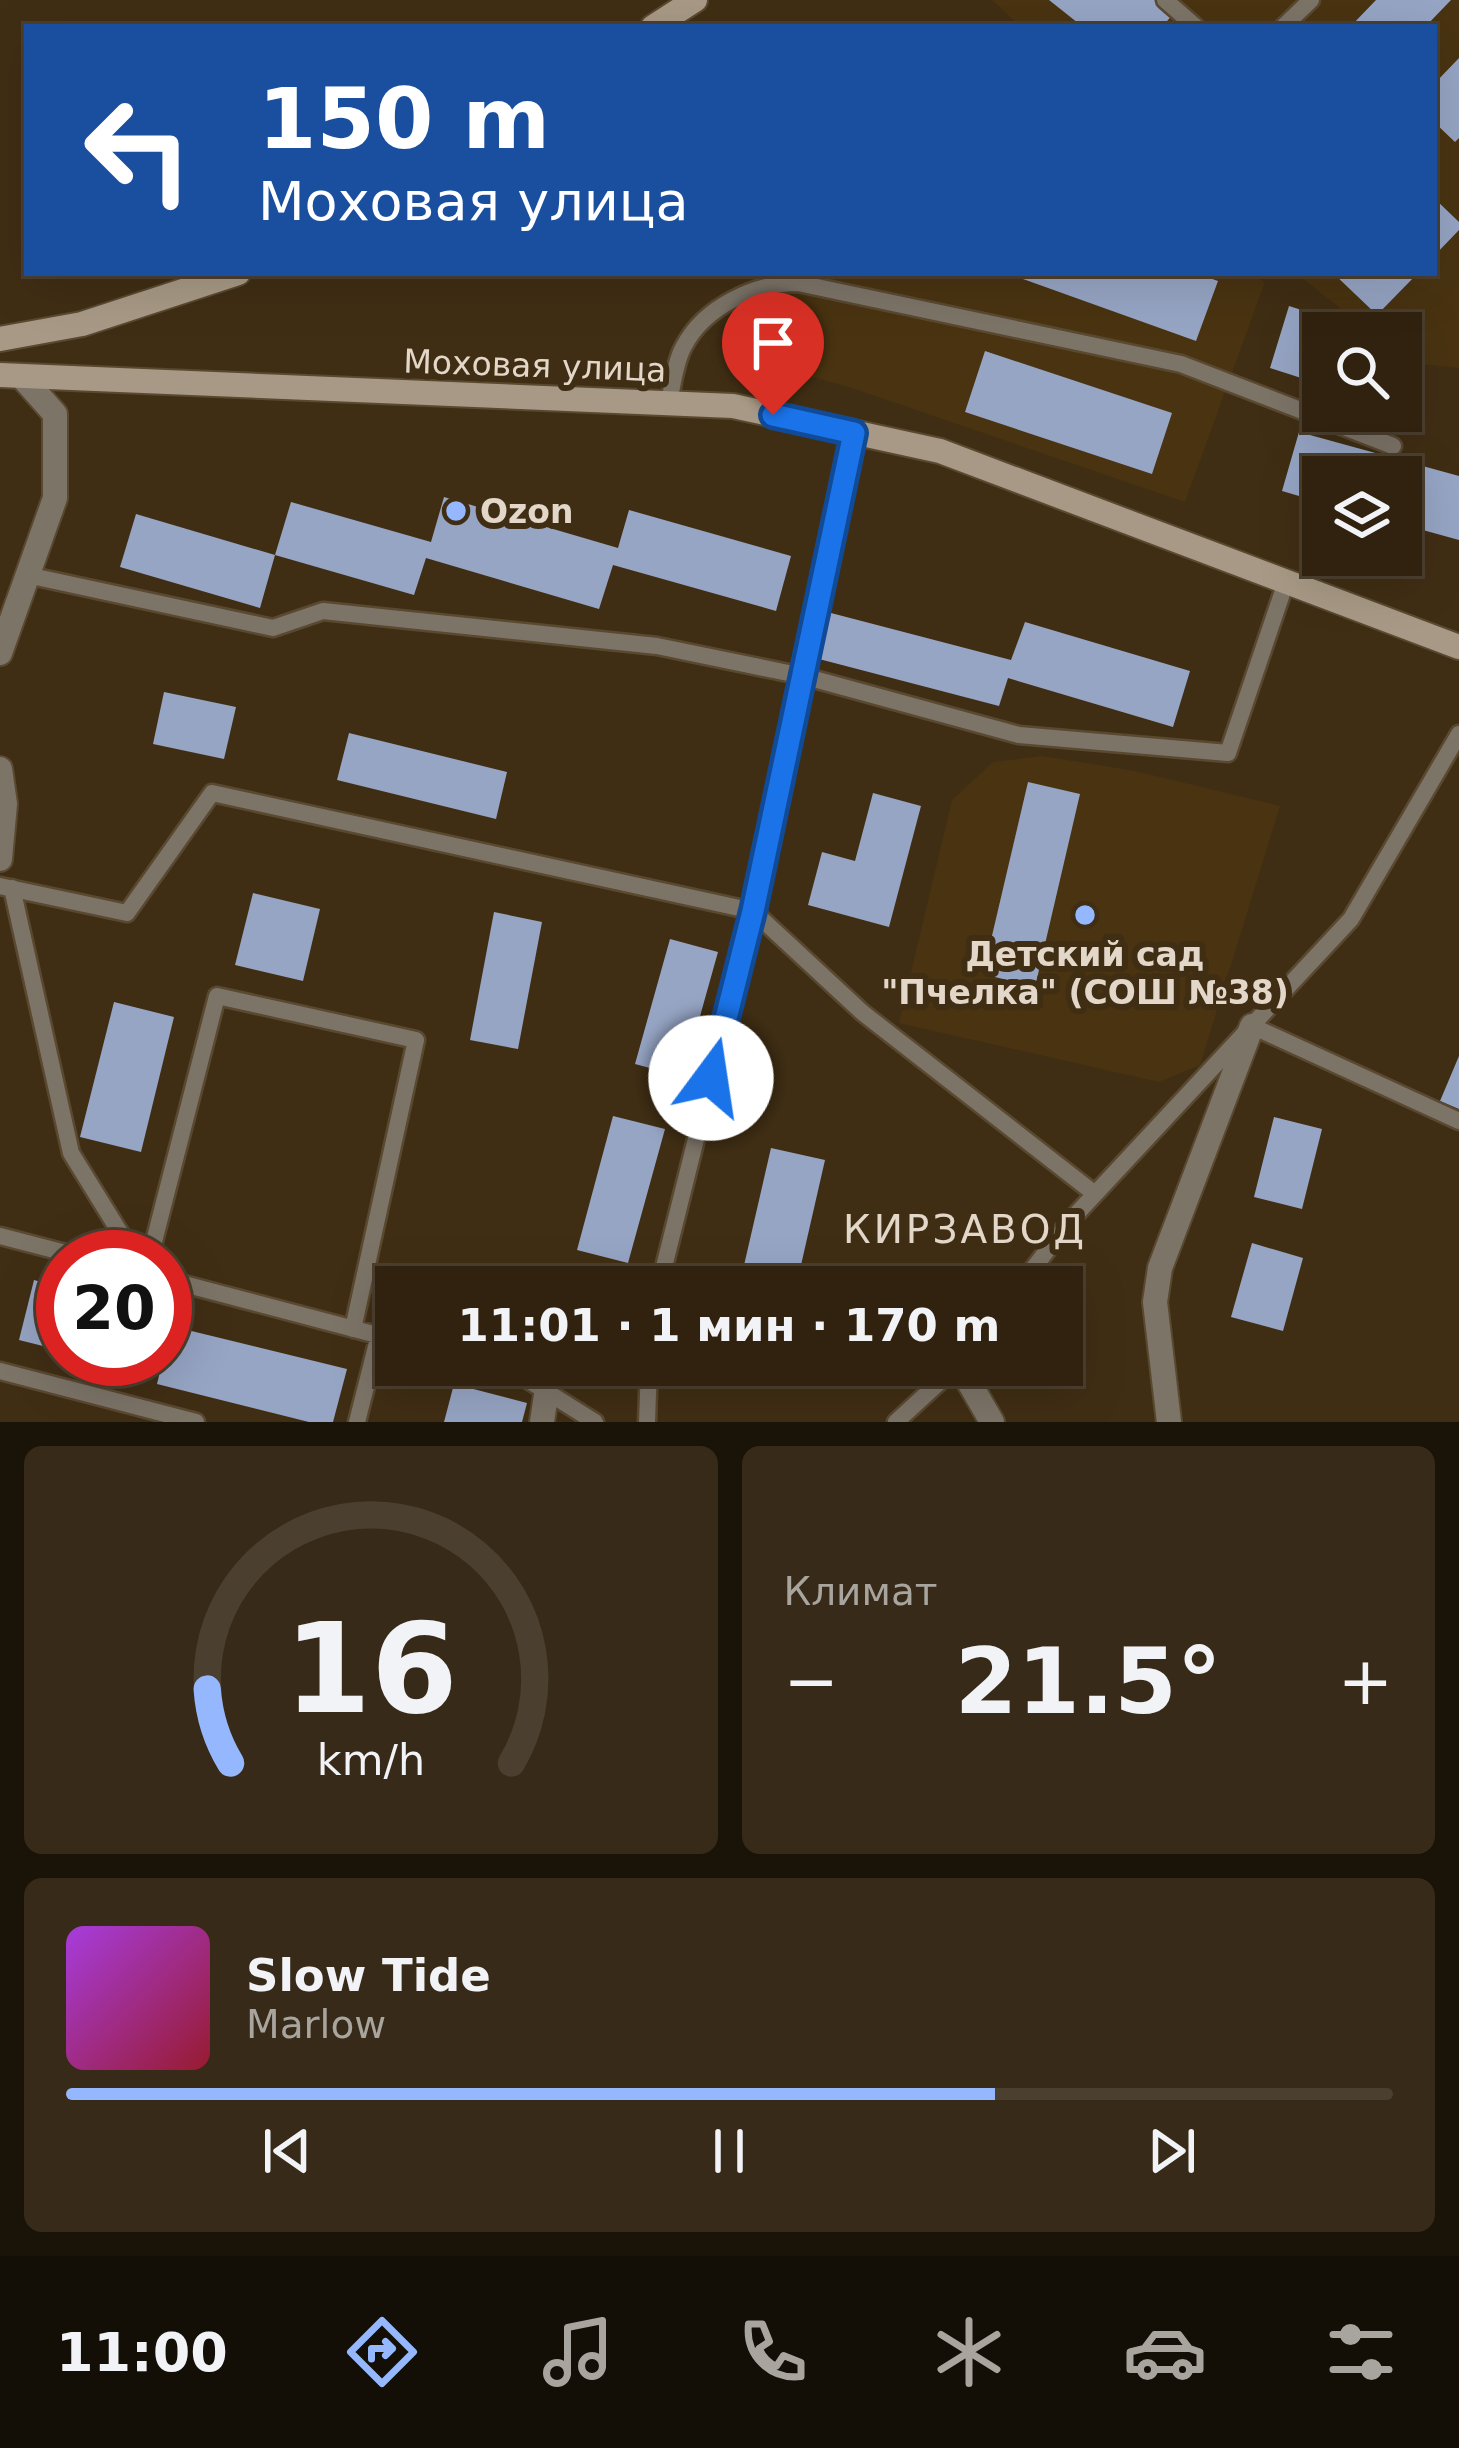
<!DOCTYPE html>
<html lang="ru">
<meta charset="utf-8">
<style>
:root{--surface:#30220f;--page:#382a18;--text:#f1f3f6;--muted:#a8a49e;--line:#4b3f2f;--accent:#94b7fd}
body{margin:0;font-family:"DejaVu Sans",sans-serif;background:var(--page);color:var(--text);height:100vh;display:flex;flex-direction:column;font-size:45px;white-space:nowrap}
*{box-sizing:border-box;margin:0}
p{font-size:39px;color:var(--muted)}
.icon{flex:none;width:66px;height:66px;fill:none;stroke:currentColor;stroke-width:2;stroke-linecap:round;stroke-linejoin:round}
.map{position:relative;height:1422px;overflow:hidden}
.sheet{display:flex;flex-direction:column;gap:24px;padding:24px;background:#1a1308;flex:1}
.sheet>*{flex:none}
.banner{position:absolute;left:24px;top:24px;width:1413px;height:252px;border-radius:0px;box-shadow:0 12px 48px #0002,0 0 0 3px var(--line);background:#1a4fa0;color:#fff;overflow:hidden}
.fabs{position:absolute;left:1302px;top:312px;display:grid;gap:24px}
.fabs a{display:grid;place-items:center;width:120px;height:120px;border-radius:0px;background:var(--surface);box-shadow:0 12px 48px #0002,0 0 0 3px var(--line);font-size:60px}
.speed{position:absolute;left:36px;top:1230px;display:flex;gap:24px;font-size:60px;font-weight:700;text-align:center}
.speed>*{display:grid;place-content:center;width:156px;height:156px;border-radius:50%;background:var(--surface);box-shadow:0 12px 48px #0002,0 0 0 3px var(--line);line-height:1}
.speed .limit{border:18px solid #d22;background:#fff;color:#111}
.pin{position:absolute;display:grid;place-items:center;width:102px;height:102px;color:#fff;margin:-123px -51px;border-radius:50% 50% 50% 0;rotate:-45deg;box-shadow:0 0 12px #0007}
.pin .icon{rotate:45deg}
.me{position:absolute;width:132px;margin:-66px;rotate:14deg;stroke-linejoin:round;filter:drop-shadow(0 0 9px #0008)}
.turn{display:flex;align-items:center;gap:42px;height:252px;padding:0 36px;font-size:54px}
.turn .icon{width:156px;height:156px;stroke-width:2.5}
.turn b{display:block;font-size:84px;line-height:102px}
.big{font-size:90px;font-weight:700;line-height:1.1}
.sheet .tile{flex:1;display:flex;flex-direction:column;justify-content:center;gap:18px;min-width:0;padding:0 42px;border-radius:18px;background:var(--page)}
.sheet .dial{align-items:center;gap:0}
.dial svg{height:312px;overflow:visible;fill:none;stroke:var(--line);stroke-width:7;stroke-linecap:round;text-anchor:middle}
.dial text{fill:var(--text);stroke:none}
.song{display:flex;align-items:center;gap:36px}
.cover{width:144px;height:144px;border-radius:18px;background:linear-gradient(135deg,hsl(280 70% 55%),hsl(350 70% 35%))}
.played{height:12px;border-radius:6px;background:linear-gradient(90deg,var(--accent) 70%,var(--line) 70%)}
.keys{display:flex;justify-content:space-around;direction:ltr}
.heat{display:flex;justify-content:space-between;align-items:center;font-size:66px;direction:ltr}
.sheet .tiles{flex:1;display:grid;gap:24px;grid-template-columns:1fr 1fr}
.tile:last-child{grid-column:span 2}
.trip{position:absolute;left:375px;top:1266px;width:708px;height:120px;border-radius:0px;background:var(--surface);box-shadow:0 12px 48px #0002,0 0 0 3px var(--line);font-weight:700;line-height:120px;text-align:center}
.dock{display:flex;height:192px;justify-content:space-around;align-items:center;background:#130e06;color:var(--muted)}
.dock .icon{width:84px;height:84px}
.dock .current{color:var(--accent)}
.dock b{font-size:54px;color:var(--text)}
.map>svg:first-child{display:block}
.built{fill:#493311}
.building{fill:#96a5c4}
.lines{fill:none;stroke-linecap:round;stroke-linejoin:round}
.lane-casing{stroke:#5a4931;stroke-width:21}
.street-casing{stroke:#5a4931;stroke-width:28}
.secondary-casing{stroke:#5a4931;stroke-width:28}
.lane{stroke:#7d7468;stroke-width:16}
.street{stroke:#7d7468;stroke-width:24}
.secondary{stroke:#a79985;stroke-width:24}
.route-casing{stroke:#114b97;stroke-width:30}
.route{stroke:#1a73e8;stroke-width:21}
.poi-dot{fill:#94b7fd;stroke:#402e14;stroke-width:4.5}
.labels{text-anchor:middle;stroke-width:12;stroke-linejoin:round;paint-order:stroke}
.street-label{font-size:33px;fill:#e2d7c8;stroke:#402e14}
.poi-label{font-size:33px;font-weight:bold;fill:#e2d7c8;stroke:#402e14;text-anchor:start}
.quarter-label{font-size:39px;letter-spacing:3px;fill:#e2d7c8;stroke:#402e14}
</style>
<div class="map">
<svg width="1459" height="1422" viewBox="0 0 1459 1422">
<rect width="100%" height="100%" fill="#402e14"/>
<path class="built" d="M992 0H1459V368L1408 363 1401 357V333H1371L1296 273H1434V27H1021Z
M769 273H1247L1265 282 1185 502 849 387 749 359Z
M1042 756 1135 771 1280 806 1200 1065 1159 1082 899 1023 952 800 993 762Z"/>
<path class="building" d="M1049 0H1157L1174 13 1162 27H1083Z
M1376 0H1451L1425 27H1350Z
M1459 58V138L1455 142 1434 122V84Z
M1434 198 1459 222V230L1434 256Z
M1195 273 1218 281 1196 341 1009 274Z
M1333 273H1418L1377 315Z
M1289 306 1371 332V333H1323V385L1270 368Z
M985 351 1172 413 1152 474 965 412Z
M1299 432 1459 476V540L1401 524V477H1323V503L1282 491Z
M444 497 618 548 629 510 791 556 776 611 613 565 599 609 426 558 414 595 275 555 260 608 120 567 136 514 275 555 291 502 431 542Z
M831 613 1011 660 1025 622 1190 671 1173 727 1008 678 999 706 819 659Z
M164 692 236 707 224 759 153 744Z
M349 733 507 772 496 819 337 780Z
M1028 782 1080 794 1035 987 983 974Z
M873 793 921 806 889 927 808 905 822 852 855 861Z
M253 893 320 909 303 981 235 965Z
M494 912 542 922 518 1049 470 1040Z
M670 939 718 952 683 1077 635 1064Z
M114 1002 174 1017 141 1152 80 1137Z
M1459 1056V1109L1440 1101Z
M613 1116 665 1129 628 1263 577 1250Z
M1274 1117 1322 1129 1302 1209 1254 1197Z
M771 1148 825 1160 796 1287H739Z
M1252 1243 1303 1258 1283 1331 1231 1317Z
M34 1280 63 1288V1351L19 1340Z
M171 1326 347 1369 333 1422H309L157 1384Z
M454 1384 527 1403 522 1422H444Z"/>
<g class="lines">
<defs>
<path id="lane" d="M1165 0 1196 27
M1283 27 1311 0
M669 402C673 384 675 362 684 346 705 306 756 283 798 283L1181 364 1393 446
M27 575 273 628 323 611 657 646 803 676 1019 735 1228 753 1286 582
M0 886 127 913 212 793 753 911 863 1013 1095 1194
M12 888 71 1153 135 1257
M1252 1026 1459 1121
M0 1236 81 1257
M150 1257 217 996 416 1040 353 1329
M165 1279 396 1340
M659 1287 753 911 854 433
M1019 1287 1069 1222 1351 919 1459 734
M492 1365 512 1370 595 1422
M0 1371 196 1422
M357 1422 379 1335
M647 1422 649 1365
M896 1422 958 1365"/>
<path id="street" d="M0 653 55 498V414L23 378
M0 769 5 804 0 859
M959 1365 992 1422
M542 1422 546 1395
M1169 1422 1155 1302 1160 1268 1252 1026"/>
<path id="secondary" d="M653 27 695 0
M0 339 82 324 238 273
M0 375 733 406 940 451 1459 647"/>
</defs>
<use href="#lane" class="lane-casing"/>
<use href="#street" class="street-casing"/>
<use href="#secondary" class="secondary-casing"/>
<use href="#lane" class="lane"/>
<use href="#street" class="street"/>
<use href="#secondary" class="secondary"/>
</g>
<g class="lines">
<defs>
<path id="route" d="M711 1078 753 911 854 433 773 415"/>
</defs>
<use href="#route" class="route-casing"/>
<use href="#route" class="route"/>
</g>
<g class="poi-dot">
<circle cx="456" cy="511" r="12"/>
<circle cx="1085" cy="915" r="12"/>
</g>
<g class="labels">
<g class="street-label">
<text transform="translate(535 365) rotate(2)" y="12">Моховая улица</text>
</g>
<g class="poi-label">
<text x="480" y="523">Ozon</text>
<text x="1085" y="966" text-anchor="middle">Детский сад<tspan x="1085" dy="38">"Пчелка" (СОШ №38)</tspan></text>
</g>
<g class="quarter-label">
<text x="965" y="1243">КИРЗАВОД</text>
</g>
</g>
</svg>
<div class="fabs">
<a><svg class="icon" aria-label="search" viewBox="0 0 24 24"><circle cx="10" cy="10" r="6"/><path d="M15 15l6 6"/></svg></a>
<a><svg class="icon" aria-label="layers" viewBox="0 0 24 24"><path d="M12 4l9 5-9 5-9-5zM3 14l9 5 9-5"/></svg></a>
</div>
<div class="speed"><div class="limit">20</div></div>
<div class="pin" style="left:773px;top:415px;background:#d93025"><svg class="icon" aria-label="arrive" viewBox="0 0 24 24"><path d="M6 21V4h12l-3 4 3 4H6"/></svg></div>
<svg class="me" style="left:711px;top:1078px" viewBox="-20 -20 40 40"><circle r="19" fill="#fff"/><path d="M0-13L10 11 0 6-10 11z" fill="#1a73e8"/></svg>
<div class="trip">11:01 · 1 мин · 170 m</div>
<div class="banner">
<div class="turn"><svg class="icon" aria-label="left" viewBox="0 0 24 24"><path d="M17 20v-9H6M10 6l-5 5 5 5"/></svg><div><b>150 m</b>Моховая улица</div></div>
</div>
</div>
<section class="sheet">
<div class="tiles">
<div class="tile dial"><svg viewBox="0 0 100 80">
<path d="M14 69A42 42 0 1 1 86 69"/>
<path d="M14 69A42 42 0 0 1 8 50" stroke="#94b7fd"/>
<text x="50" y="56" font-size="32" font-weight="700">16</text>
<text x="50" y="72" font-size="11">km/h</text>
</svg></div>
<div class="tile"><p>Климат</p>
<div class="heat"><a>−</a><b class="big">21.5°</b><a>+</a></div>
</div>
<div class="tile">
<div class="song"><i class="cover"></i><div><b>Slow Tide</b><p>Marlow</p></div></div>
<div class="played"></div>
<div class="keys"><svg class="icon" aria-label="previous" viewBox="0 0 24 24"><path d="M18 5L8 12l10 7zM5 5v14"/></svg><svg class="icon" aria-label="pause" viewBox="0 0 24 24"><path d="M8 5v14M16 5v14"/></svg><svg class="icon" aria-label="next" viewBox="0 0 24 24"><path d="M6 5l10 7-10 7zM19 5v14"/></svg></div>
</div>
</div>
</section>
<nav class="dock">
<b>11:00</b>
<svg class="icon current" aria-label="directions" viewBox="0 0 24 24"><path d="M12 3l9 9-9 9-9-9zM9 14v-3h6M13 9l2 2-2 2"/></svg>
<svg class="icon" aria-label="music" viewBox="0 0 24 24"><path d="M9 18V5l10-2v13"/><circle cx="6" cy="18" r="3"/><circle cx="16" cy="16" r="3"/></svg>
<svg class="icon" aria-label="phone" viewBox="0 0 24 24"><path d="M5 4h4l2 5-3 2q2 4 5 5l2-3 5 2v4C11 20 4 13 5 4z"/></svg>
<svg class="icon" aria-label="climate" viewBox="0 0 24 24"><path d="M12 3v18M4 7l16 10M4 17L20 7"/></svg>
<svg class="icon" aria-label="car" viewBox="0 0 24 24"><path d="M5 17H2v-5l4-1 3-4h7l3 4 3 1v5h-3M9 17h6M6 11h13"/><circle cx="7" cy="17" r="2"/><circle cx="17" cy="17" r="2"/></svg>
<svg class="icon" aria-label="filters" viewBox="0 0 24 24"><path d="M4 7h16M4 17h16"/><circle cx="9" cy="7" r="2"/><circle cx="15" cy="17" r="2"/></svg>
</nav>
